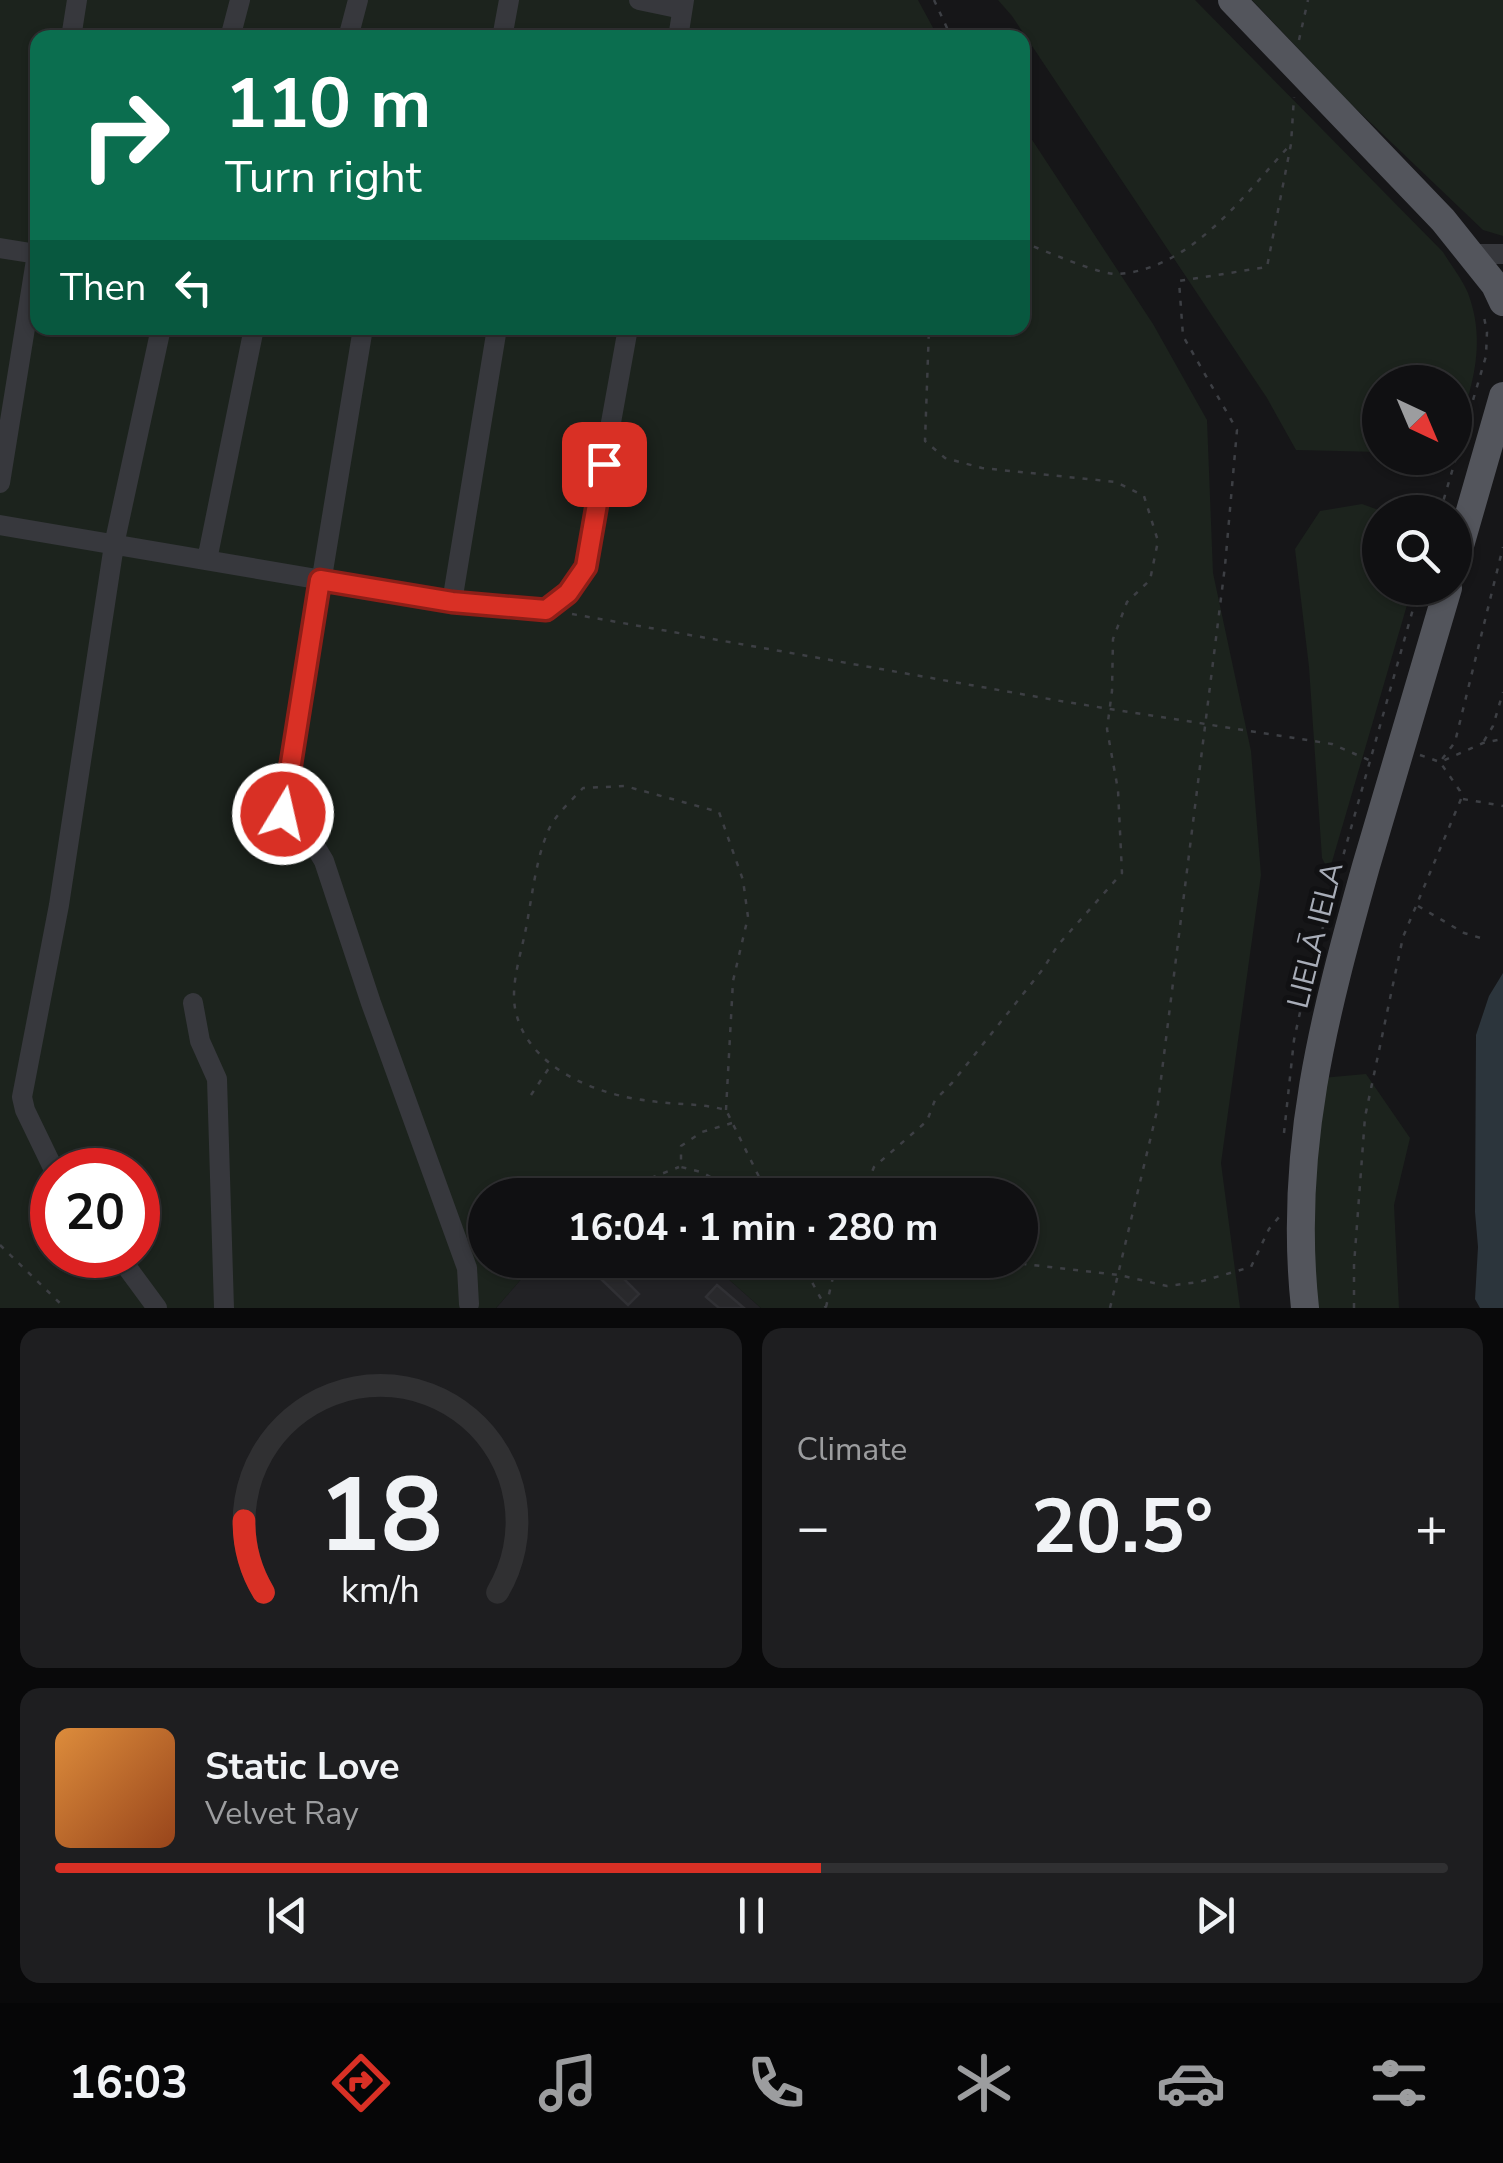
<!DOCTYPE html>
<meta charset="utf-8">
<style>
:root{--surface:#101012;--page:#1e1e20;--text:#f1f3f6;--muted:#9c9d9f;--line:#303032;--accent:#d93025}
body{margin:0;font-family:"Nunito Sans",sans-serif;background:var(--page);color:var(--text);height:100vh;display:flex;flex-direction:column;font-size:38px;white-space:nowrap}
*{box-sizing:border-box;margin:0}
p{font-size:32px;color:var(--muted)}
.icon{flex:none;width:55px;height:55px;fill:none;stroke:currentColor;stroke-width:2;stroke-linecap:round;stroke-linejoin:round}
.map{position:relative;height:1308px;overflow:hidden}
.drawer{display:flex;flex-direction:column;gap:20px;padding:20px;background:#09090a;flex:1}
.drawer>*{flex:none}
.banner{position:absolute;left:30px;top:30px;width:1000px;height:305px;border-radius:20px;box-shadow:0 2px 8px #0004,0 0 0 2px var(--line);background:#0b6e4f;color:#fff;overflow:hidden}
.needle{width:65px;rotate:136deg}
.controls{position:absolute;left:1362px;top:365px;display:grid;gap:20px}
.controls a{display:grid;place-items:center;width:110px;height:110px;border-radius:50%;background:var(--surface);box-shadow:0 2px 8px #0004,0 0 0 2px var(--line);font-size:50px}
.speed{position:absolute;left:30px;top:1148px;display:flex;gap:20px;font-size:50px;font-weight:700;text-align:center}
.speed>*{display:grid;place-content:center;width:130px;height:130px;border-radius:50%;background:var(--surface);box-shadow:0 2px 8px #0004,0 0 0 2px var(--line);line-height:1}
.speed .limit{border:15px solid #d22;background:#fff;color:#111}
.pin{position:absolute;display:grid;place-items:center;width:85px;height:85px;color:#fff;margin:-42px;border-radius:20px;box-shadow:0 5px 15px #0006}
.me{position:absolute;width:110px;margin:-55px;rotate:9deg;stroke-linejoin:round;filter:drop-shadow(0 0 8px #0008)}
.turn{display:flex;align-items:center;gap:35px;height:210px;padding:0 30px;font-size:45px}
.turn .icon{width:130px;height:130px;stroke-width:2.5}
.turn b{display:block;font-size:70px;line-height:85px}
.then{display:flex;align-items:center;height:95px;padding:0 30px;background:#0003;gap:20px;font-size:38px}
.big{font-size:75px;font-weight:700;line-height:1.1}
.drawer .widget{flex:1;display:flex;flex-direction:column;justify-content:center;gap:15px;min-width:0;padding:0 35px;border-radius:20px;background:var(--page)}
.drawer .dial{align-items:center;gap:0}
.dial svg{height:260px;overflow:visible;fill:none;stroke:var(--line);stroke-width:7;stroke-linecap:round;text-anchor:middle}
.dial text{fill:var(--text);stroke:none}
.song{display:flex;align-items:center;gap:30px}
.cover{width:120px;height:120px;border-radius:15px;background:linear-gradient(135deg,hsl(30 70% 55%),hsl(20 70% 35%))}
.played{height:10px;border-radius:5px;background:linear-gradient(90deg,var(--accent) 55%,var(--line) 55%)}
.keys{display:flex;justify-content:space-around;direction:ltr}
.heat{display:flex;justify-content:space-between;align-items:center;font-size:55px;direction:ltr}
.drawer .tiles{flex:1;display:grid;gap:20px;grid-template-columns:1fr 1fr}
.widget:last-child{grid-column:span 2}
.trip{position:absolute;left:468px;top:1178px;width:570px;height:100px;border-radius:50px;background:var(--surface);box-shadow:0 2px 8px #0004,0 0 0 2px var(--line);font-weight:700;line-height:100px;text-align:center}
.dock{display:flex;height:160px;justify-content:space-around;align-items:center;background:#060607;color:var(--muted)}
.dock .icon{width:70px;height:70px}
.dock .current{color:var(--accent)}
.dock b{font-size:45px;color:var(--text)}
.map>svg:first-child{display:block}
.built{fill:#222225}
.green{fill:#1c231d;fill-rule:evenodd}
.water{fill:#2c353c}
.building{fill:#29292c;stroke:#303034;stroke-width:2.5}
.lines{fill:none;stroke-linecap:round;stroke-linejoin:round}
.path{stroke:#3d3f44;stroke-width:2.5;stroke-dasharray:5 8;stroke-linecap:butt}
.minor{stroke:#37383d;stroke-width:20}
.major{stroke:#53555c;stroke-width:28}
.route-casing{stroke:#8d1f18;stroke-width:25}
.route{stroke:#d93025;stroke-width:18}
.labels{text-anchor:middle;stroke-width:10;stroke-linejoin:round;paint-order:stroke}
.street-label{font-size:30px;fill:#a8adb8;stroke:#111113}
</style>
<div class="map">
<svg width="1503" height="1308" viewBox="0 0 1503 1308">
<rect width="100%" height="100%" fill="#161618"/>
<path class="built" d="M599 1260H707L761 1308H496L523 1277Z"/>
<path class="green" d="M0 0H918L938 37 38 38V328H1022L1023 126 1153 324 1207 420 1213 573 1251 751 1261 875 1221 1163 1240 1308H761L707 1260H1020V1195H485V1260H599L523 1277 496 1308H0ZM52 1170H138V1255H52Z
M998 0H1195L1443 252C1451 265 1462 279 1468 293 1488 347 1470 390 1455 442V382H1380V452L1296 450 1267 398 1012 16Z
M1252 0H1503V236L1483 230 1348 101Z
M1362 504 1384 512H1380V588H1412L1329 872 1322 858 1309 667 1295 549 1320 511Z
M1366 1074 1410 1138 1394 1205 1399 1308H1314L1310 1240 1322 1078Z"/>
<path class="water" d="M1503 973V1308H1480L1475 1299 1478 1247 1475 1212 1476 1035 1489 996Z"/>
<path class="building" d="M613 1268 639 1294 628 1305 601 1279Z
M717 1285 744 1308H719L706 1297Z"/>
<g class="lines">
<path class="path" d="M934 0 947 28 946 38
M1299 40 1308 0
M1022 242C1041 249 1102 276 1118 274 1192 269 1244 195 1290 145
M1440 512 1486 356 1487 332 1483 312
M572 614 1066 702 1332 744 1371 761
M1484 741 1493 726 1503 692
M1420 755 1440 762 1483 743 1503 739
M1463 799 1503 806
M1418 906 1464 933 1484 939
M531 1095 551 1065
M726 1110 733 981 748 917 743 880 719 812 625 786 583 788C572 800 556 814 549 829 535 860 532 900 525 933 520 957 511 984 515 1008 526 1068 597 1095 650 1101 676 1105 700 1103 726 1110L768 1195
M732 1123 702 1132 681 1146V1167L701 1172 745 1195
M1284 1133 1294 1040 1304 994 1419 588
M651 1178 679 1167
M863 1195 874 1167 927 1121 935 1100 952 1083 1043 969 1058 945 1122 873 1118 790 1107 729 1112 691 1113 639 1127 602 1150 580 1158 541 1144 496 1116 482 982 468 945 458 925 441 929 328
M0 1245 65 1308
M800 1260 826 1308
M867 1260 934 1271 1006 1262 1119 1275 1167 1286 1199 1282 1251 1267 1269 1229 1279 1217
M826 1307 837 1260
M1110 1308 1157 1111 1225 566 1237 430 1183 336 1179 281 1267 267 1291 144 1294 97
M1354 1308V1265L1365 1117 1403 937 1461 799 1460 791 1440 762 1455 742 1503 547"/>
<path class="minor" d="M639 0 682 9
M71 38 77 0
M230 38 240 0
M348 38 358 0
M502 38 509 0
M678 38 684 0
M0 248 37 254 0 483
M1471 254H1503
M363 328 283 814 306 831 324 861 371 1003 467 1268 469 1304
M0 525 452 602 546 610 568 593 585 567 628 328
M207 560 254 328
M452 602 497 328
M193 1003 200 1041 217 1079 224 1308
M54 1170 25 1110 22 1097 59 905 114 545 161 328
M118 1255 157 1308"/>
<path class="major" d="M1232 0 1443 220 1495 285 1503 302
M1455 563 1503 396
M1305 1308C1288 1151 1324 1016 1366 866 1393 773 1420 680 1448 588"/>
</g>
<g class="lines">
<defs>
<path id="route" d="M283 814 320 580 452 602 546 610 568 593 586 567 604 464"/>
</defs>
<use href="#route" class="route-casing"/>
<use href="#route" class="route"/>
</g>
<g class="labels">
<g class="street-label">
<text transform="translate(1315 935) rotate(-76)" y="10">LIELĀ IELA</text>
</g>
</g>
</svg>
<div class="controls">
<a><svg class="needle" viewBox="-14 -14 28 28"><path d="M0-13l5 13h-10z" fill="#e53935"/><path d="M0 13l5-13h-10z" fill="#9c9d9f"/></svg></a>
<a><svg class="icon" aria-label="search" viewBox="0 0 24 24"><circle cx="10" cy="10" r="6"/><path d="M15 15l6 6"/></svg></a>
</div>
<div class="speed"><div class="limit">20</div></div>
<div class="pin" style="left:604px;top:464px;background:#d93025"><svg class="icon" aria-label="arrive" viewBox="0 0 24 24"><path d="M6 21V4h12l-3 4 3 4H6"/></svg></div>
<svg class="me" style="left:283px;top:814px" viewBox="-20 -20 40 40"><circle r="17" fill="#d93025" stroke="#fff" stroke-width="3"/><path d="M0-11L8 9 0 5-8 9z" fill="#fff"/></svg>
<div class="trip">16:04 · 1 min · 280 m</div>
<div class="banner">
<div class="turn"><svg class="icon" aria-label="right" viewBox="0 0 24 24"><path d="M7 20v-9h11M14 6l5 5-5 5"/></svg><div><b>110 m</b>Turn right</div></div>
<div class="then">Then<svg class="icon" aria-label="left" viewBox="0 0 24 24"><path d="M17 20v-9H6M10 6l-5 5 5 5"/></svg></div>
</div>
</div>
<section class="drawer">
<div class="tiles">
<div class="widget dial"><svg viewBox="0 0 100 80">
<path d="M14 69A42 42 0 1 1 86 69"/>
<path d="M14 69A42 42 0 0 1 8 47" stroke="#d93025"/>
<text x="50" y="56" font-size="32" font-weight="700">18</text>
<text x="50" y="72" font-size="11">km/h</text>
</svg></div>
<div class="widget"><p>Climate</p>
<div class="heat"><a>−</a><b class="big">20.5°</b><a>+</a></div>
</div>
<div class="widget">
<div class="song"><i class="cover"></i><div><b>Static Love</b><p>Velvet Ray</p></div></div>
<div class="played"></div>
<div class="keys"><svg class="icon" aria-label="previous" viewBox="0 0 24 24"><path d="M18 5L8 12l10 7zM5 5v14"/></svg><svg class="icon" aria-label="pause" viewBox="0 0 24 24"><path d="M8 5v14M16 5v14"/></svg><svg class="icon" aria-label="next" viewBox="0 0 24 24"><path d="M6 5l10 7-10 7zM19 5v14"/></svg></div>
</div>
</div>
</section>
<nav class="dock">
<b>16:03</b>
<svg class="icon current" aria-label="directions" viewBox="0 0 24 24"><path d="M12 3l9 9-9 9-9-9zM9 14v-3h6M13 9l2 2-2 2"/></svg>
<svg class="icon" aria-label="music" viewBox="0 0 24 24"><path d="M9 18V5l10-2v13"/><circle cx="6" cy="18" r="3"/><circle cx="16" cy="16" r="3"/></svg>
<svg class="icon" aria-label="phone" viewBox="0 0 24 24"><path d="M5 4h4l2 5-3 2q2 4 5 5l2-3 5 2v4C11 20 4 13 5 4z"/></svg>
<svg class="icon" aria-label="climate" viewBox="0 0 24 24"><path d="M12 3v18M4 7l16 10M4 17L20 7"/></svg>
<svg class="icon" aria-label="car" viewBox="0 0 24 24"><path d="M5 17H2v-5l4-1 3-4h7l3 4 3 1v5h-3M9 17h6M6 11h13"/><circle cx="7" cy="17" r="2"/><circle cx="17" cy="17" r="2"/></svg>
<svg class="icon" aria-label="filters" viewBox="0 0 24 24"><path d="M4 7h16M4 17h16"/><circle cx="9" cy="7" r="2"/><circle cx="15" cy="17" r="2"/></svg>
</nav>
